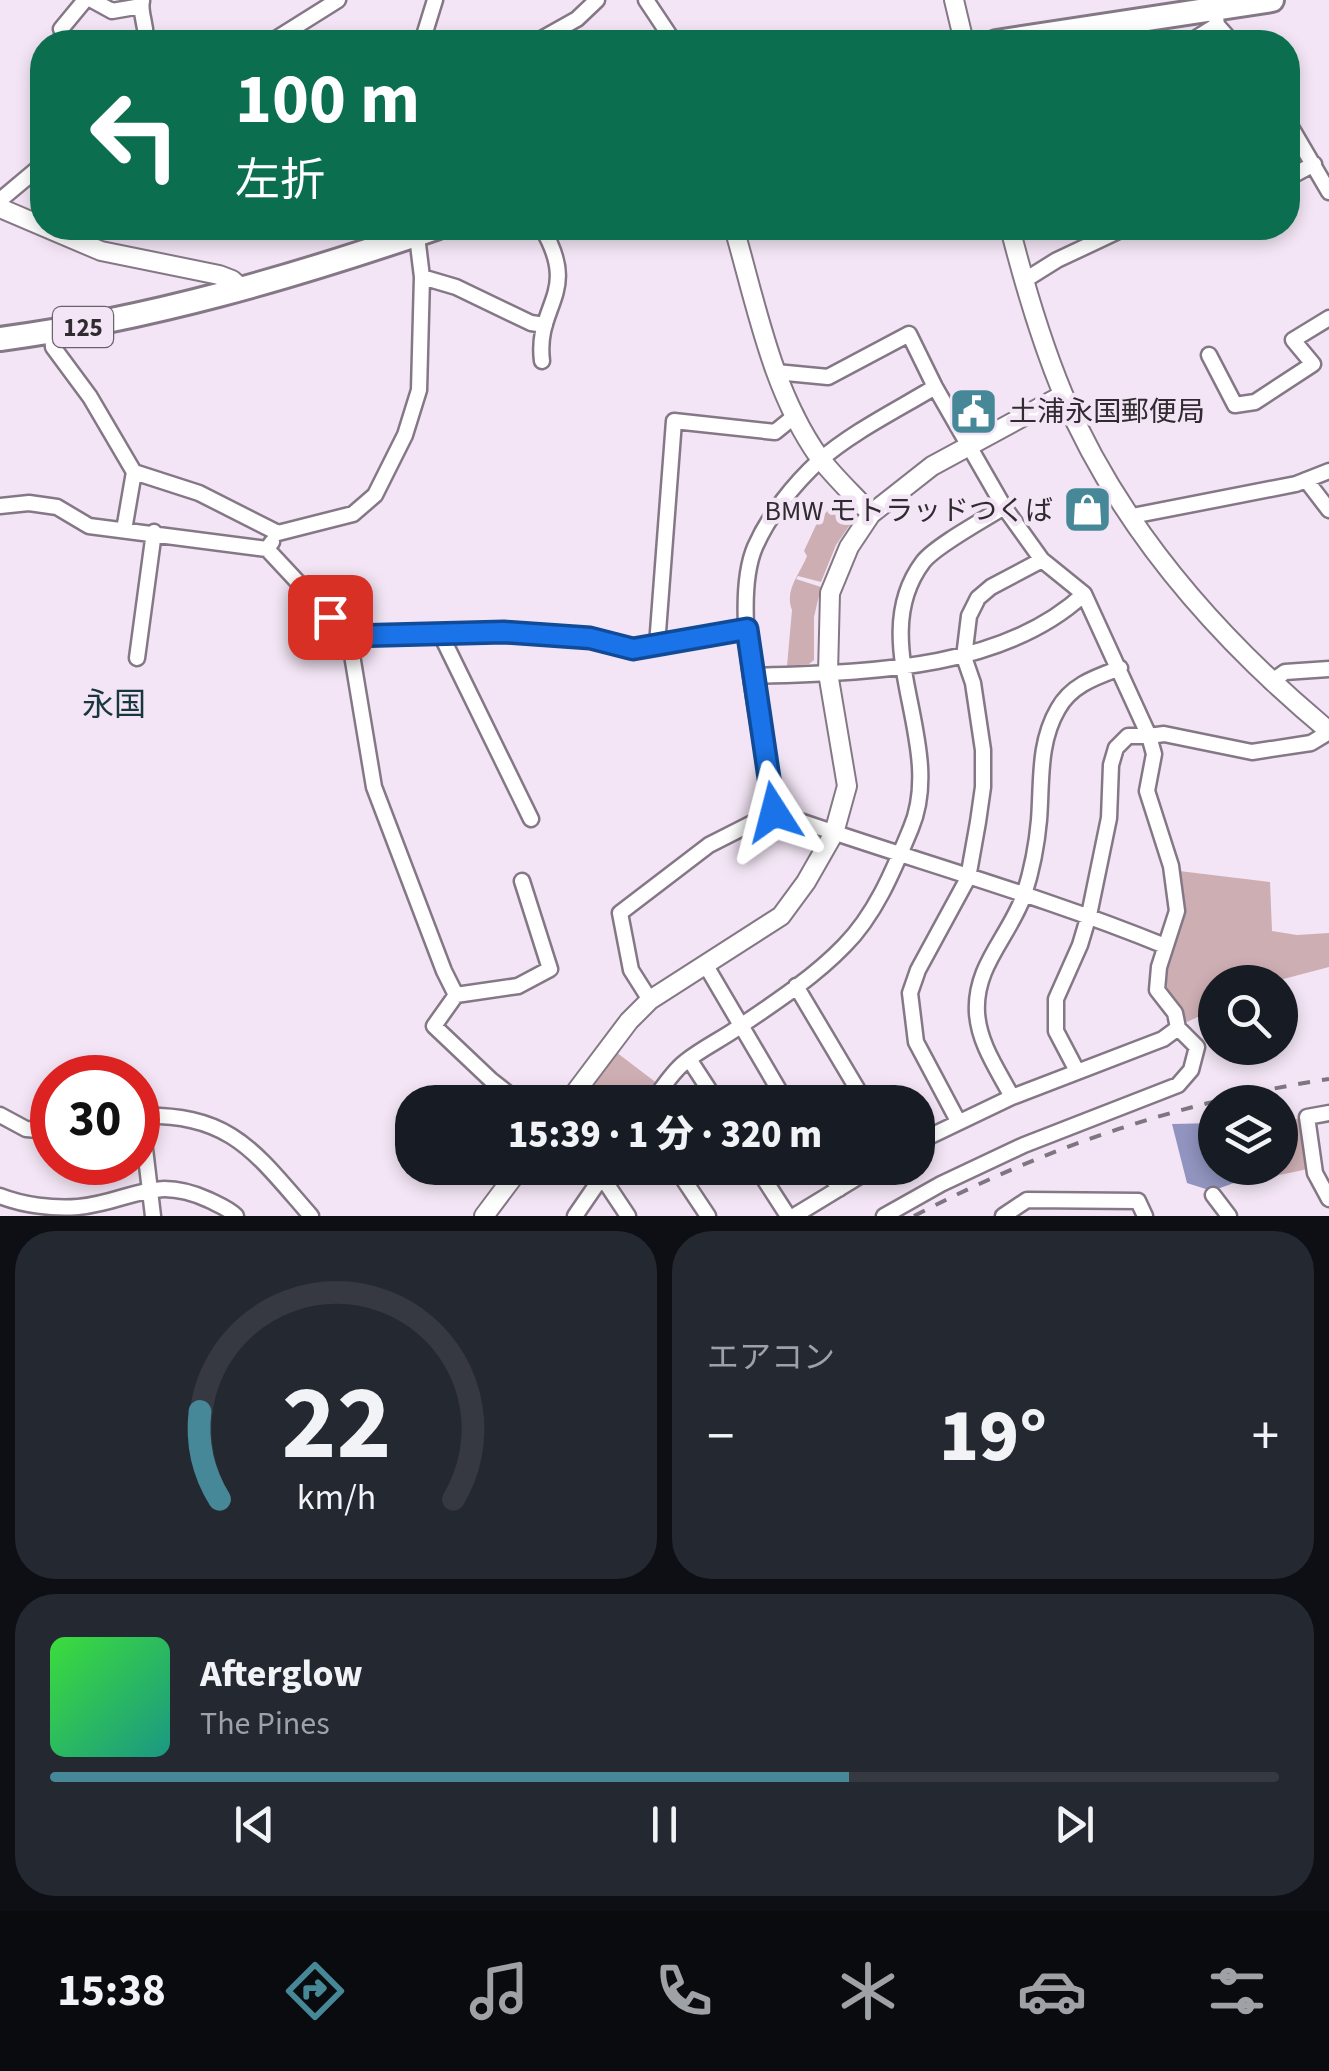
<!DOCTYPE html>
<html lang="ja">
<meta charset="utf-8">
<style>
:root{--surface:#171b24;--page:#242831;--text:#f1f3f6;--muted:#9ea1a6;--line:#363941;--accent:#468898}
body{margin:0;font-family:"Source Sans 3","Noto Sans JP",sans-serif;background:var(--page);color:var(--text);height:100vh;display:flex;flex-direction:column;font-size:38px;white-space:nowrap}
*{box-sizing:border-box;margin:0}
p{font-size:32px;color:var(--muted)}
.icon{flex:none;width:55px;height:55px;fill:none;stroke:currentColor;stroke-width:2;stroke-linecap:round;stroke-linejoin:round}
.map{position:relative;height:1216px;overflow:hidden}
.panel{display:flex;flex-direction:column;gap:15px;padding:15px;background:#0d0f14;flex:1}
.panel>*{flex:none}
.hud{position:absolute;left:30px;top:30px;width:1270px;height:210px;border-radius:40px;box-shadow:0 5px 15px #0003;background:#0b6e4f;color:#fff;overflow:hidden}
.fabs{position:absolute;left:1198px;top:965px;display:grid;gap:20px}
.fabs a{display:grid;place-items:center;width:100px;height:100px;border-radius:50%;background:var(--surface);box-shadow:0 5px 15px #0003;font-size:50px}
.speed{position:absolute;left:30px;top:1055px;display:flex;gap:20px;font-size:50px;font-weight:700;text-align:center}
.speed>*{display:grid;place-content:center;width:130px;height:130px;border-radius:50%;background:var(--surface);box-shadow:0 5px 15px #0003;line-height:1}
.speed .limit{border:15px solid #d22;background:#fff;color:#111}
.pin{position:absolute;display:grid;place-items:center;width:85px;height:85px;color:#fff;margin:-42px;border-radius:20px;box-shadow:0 5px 15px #0006}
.me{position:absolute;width:110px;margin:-55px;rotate:351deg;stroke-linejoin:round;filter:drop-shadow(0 0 8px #0008)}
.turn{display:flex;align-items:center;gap:35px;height:210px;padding:0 40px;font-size:45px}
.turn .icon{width:130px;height:130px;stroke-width:2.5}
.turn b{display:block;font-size:70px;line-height:85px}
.big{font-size:75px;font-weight:800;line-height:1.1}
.panel .card{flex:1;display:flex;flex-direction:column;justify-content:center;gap:15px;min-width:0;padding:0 35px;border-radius:40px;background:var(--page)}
.panel .dial{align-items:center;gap:0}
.dial svg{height:260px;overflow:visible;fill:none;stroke:var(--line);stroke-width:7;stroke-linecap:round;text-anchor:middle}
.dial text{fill:var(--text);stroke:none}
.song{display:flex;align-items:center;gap:30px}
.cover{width:120px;height:120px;border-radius:15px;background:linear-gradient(135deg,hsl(120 70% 55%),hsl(170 70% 35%))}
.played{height:10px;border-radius:5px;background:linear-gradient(90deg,var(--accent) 65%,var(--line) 65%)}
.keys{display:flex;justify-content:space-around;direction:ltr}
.heat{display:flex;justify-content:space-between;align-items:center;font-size:55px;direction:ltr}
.panel .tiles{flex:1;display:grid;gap:15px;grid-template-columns:1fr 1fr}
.card:last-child{grid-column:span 2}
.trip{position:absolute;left:395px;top:1085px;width:540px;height:100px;border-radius:40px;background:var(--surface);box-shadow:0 5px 15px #0003;font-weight:800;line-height:100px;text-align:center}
.tabs{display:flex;height:160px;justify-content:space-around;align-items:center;background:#090b0e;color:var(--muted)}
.tabs .icon{width:70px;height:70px}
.tabs .selected{color:var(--accent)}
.tabs b{font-size:45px;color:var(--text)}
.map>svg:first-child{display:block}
.green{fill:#cdaeb3}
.water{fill:#9094be}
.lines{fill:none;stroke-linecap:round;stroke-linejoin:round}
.minor-casing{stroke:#857886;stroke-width:19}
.tertiary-casing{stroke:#857886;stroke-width:22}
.trunk-casing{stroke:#857886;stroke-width:28}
.minor{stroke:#fff;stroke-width:14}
.tertiary{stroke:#fff;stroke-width:18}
.trunk{stroke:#fff;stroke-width:22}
.rail{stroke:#7d757f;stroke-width:4;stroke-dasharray:12 12;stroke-linecap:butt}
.route-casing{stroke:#114b97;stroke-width:25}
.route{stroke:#1a73e8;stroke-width:18}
.labels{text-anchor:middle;stroke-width:9;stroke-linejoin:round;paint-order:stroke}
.shield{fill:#f3e5f5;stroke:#6a636c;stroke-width:2.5}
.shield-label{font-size:25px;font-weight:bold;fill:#302b31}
.poi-label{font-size:28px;fill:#302b31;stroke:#f3e5f5;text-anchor:start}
.quarter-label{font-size:32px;fill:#17373f;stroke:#f3e5f5}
</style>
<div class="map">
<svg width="1329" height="1216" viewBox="0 0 1329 1216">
<rect width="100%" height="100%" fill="#f3e5f5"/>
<path class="green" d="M841 495 854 508 856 516 836 545 821 582 798 576 796 579 821 587 814 617V660L809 664 787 666 792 610C784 590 800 574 807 556L804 551 817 523Z
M1179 871 1270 882 1272 931 1297 935 1329 933V967L1272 982H1215V1009L1187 1022 1164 987 1173 939 1185 911Z
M616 1052 658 1084 645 1102H593L585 1097Z
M1303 1118 1308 1169 1255 1180 1252 1168H1280V1122Z"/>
<path class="water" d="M1215 1123V1168H1248L1250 1177 1212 1191 1187 1183 1172 1124Z"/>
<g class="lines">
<defs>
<path id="minor" d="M92 0 112 11 141 6
M646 0 674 42
M142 1C139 14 148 26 145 42
M1215 9 1217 25 1232 42
M61 29 85 0
M271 42 338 0
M422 42 435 0
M536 42 577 19 597 0
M1190 42 1217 25
M1288 122 1329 192
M1288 178 1314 164
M0 200 42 165
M542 228C581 294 535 304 542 361
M422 277 456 287 531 323 545 325
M1025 280 1057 260 1125 228
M52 331 53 347 90 397 134 472 199 493 278 533 353 514 375 495 405 435 419 390 422 277 416 228
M1209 355 1235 405 1255 402 1313 364 1293 340 1329 318
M776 372 828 377 909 334 935 387 1004 507 1042 560 1084 594 1149 736 1164 734 1252 752 1311 743 1329 732
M1306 480 1329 510
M0 506 29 503 57 507 89 526 267 549 272 542
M1132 516 1296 484 1329 471
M124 530 134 472
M267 549 349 637 504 632 590 638 633 649 747 629
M440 633 531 819
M349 637 374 787 444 971 456 995 434 1026 491 1080 519 1102
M657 645 674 421 775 432 796 415
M137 658 154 532
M753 676C862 672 1000 672 1084 594
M1271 682 1285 672 1329 669
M774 812C764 745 729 608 755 547 769 515 794 484 819 461 852 432 897 410 935 387
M705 964 786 1102
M796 986 865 1102
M456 995 518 986 550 969 522 881
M650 1000 631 970 620 913 709 845 774 812C904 858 1038 894 1165 946
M689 1059 717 1102
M1012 1097C998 1070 979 1044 977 1013 974 966 1009 937 1024 895 1031 873 1037 843 1039 820 1042 782 1038 743 1058 709 1071 685 1096 677 1120 668
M652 1102C662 1089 672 1072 685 1062 701 1049 720 1040 736 1029 773 1004 813 978 844 946 876 914 894 869 911 828 947 742 863 642 923 562 935 546 985 519 1004 507
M1329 1113 1307 1117 1315 1173 1329 1199
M0 1115 26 1129 52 1131
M141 1115 153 1216
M138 1116C231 1113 254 1151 311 1216
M958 1121 916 1042 910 993 918 970 968 878 978 822 983 787V750L973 683 964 657 969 616 978 598 991 587 1042 560
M918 1142 1012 1097 1163 1039 1178 1028 1175 1013 1157 990 1159 967 1177 911 1171 866 1147 791 1154 754 1149 736H1128L1116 748 1111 765 1109 818 1089 915 1080 945 1056 999V1031L1077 1071
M596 1168 628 1216
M676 1168 708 1216
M757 1168 788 1216
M826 1168 839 1189
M1213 1195 1229 1216
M0 1196C23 1205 53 1209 78 1207 131 1202 152 1174 209 1200 219 1205 228 1208 236 1216
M575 1216 608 1168
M794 1216 873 1168
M884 1216 941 1184 1024 1145 1178 1085 1191 1070 1197 1047 1178 1028
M1003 1216 1027 1200 1138 1201 1145 1216"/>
<path id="tertiary" d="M954 0 964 42
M0 208 101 251 219 275 232 280 243 290
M734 228C756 304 772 391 819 457 834 477 854 495 871 514
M1010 228C1024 283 1041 341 1063 394 1120 528 1218 639 1329 731
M568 1102 629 1021 650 1000 781 916 806 882 834 833 847 786 828 673 830 593 849 547 871 514 932 466 1063 395
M484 1216 520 1168"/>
<path id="trunk" d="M996 42 1272 0
M0 339C150 319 293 277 436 228"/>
</defs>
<use href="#minor" class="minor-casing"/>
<use href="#tertiary" class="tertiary-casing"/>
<use href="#trunk" class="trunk-casing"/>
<use href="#minor" class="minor"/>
<use href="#tertiary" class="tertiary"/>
<use href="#trunk" class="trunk"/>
<path class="rail" d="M914 1216C1049 1146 1179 1102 1329 1079"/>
</g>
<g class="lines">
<defs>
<path id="route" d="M330 617 349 636 504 632 590 638 633 649 747 629 774 812"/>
</defs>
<use href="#route" class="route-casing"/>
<use href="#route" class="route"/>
</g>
<defs>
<symbol id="civic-square" viewBox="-11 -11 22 22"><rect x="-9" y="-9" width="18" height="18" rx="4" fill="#468898" stroke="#f3e5f5"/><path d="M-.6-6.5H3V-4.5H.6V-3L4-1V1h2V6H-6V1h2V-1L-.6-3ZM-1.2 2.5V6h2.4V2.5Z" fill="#fff"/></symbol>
<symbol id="shop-square" viewBox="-11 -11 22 22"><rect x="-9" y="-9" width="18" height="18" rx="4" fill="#468898" stroke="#f3e5f5"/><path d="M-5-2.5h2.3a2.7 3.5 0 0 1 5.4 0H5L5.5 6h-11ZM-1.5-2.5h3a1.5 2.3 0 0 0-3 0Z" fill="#fff"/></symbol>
</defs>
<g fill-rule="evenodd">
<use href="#civic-square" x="946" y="384" width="55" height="55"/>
<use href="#shop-square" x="1060" y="482" width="55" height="55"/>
</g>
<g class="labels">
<rect class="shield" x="53" y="307" width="60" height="40" rx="8"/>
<g class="shield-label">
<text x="83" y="336">125</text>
</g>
<g class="poi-label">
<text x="1009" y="421">土浦永国郵便局</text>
<text x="1053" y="520" text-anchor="end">BMW モトラッドつくば</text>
</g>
<g class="quarter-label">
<text x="114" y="715">永国</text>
</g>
</g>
</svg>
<div class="fabs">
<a><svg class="icon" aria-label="search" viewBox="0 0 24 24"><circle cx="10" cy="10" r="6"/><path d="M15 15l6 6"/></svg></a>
<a><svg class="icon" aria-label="layers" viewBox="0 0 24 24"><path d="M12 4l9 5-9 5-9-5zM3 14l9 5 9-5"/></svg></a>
</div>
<div class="speed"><div class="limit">30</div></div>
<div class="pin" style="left:330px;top:617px;background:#d93025"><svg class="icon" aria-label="arrive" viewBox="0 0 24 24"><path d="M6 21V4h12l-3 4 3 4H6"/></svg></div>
<svg class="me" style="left:774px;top:812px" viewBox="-20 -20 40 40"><path d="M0-17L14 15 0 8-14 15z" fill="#1a73e8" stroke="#fff" stroke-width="4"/></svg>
<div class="trip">15:39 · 1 分 · 320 m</div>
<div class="hud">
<div class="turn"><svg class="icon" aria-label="left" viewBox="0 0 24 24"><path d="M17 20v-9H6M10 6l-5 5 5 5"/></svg><div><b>100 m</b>左折</div></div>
</div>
</div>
<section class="panel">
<div class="tiles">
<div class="card dial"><svg viewBox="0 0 100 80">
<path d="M14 69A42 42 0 1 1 86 69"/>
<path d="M14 69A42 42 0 0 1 8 42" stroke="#468898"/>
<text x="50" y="56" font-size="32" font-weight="700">22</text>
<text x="50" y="72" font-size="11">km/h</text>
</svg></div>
<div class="card"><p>エアコン</p>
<div class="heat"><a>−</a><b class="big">19°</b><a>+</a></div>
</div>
<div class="card">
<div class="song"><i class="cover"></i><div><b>Afterglow</b><p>The Pines</p></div></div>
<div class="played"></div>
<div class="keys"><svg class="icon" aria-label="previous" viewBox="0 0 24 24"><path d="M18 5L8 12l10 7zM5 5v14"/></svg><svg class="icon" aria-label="pause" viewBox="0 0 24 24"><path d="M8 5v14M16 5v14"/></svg><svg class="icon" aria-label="next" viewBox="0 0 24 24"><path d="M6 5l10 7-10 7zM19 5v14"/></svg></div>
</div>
</div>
</section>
<nav class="tabs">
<b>15:38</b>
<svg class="icon selected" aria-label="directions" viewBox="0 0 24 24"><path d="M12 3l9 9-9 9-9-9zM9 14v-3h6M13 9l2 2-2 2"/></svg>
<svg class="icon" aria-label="music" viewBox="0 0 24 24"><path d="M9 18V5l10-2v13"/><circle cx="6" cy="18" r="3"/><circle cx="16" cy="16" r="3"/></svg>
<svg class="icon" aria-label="phone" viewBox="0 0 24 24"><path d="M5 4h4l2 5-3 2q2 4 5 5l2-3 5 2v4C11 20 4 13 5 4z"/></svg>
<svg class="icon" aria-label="climate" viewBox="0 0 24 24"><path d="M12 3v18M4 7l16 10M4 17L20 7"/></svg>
<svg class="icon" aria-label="car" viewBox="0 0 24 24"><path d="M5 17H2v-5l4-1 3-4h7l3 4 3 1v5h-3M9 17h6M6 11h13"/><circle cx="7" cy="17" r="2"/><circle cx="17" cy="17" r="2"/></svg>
<svg class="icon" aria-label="filters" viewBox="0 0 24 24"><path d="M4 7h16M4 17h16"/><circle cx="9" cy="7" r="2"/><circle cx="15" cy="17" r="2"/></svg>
</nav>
